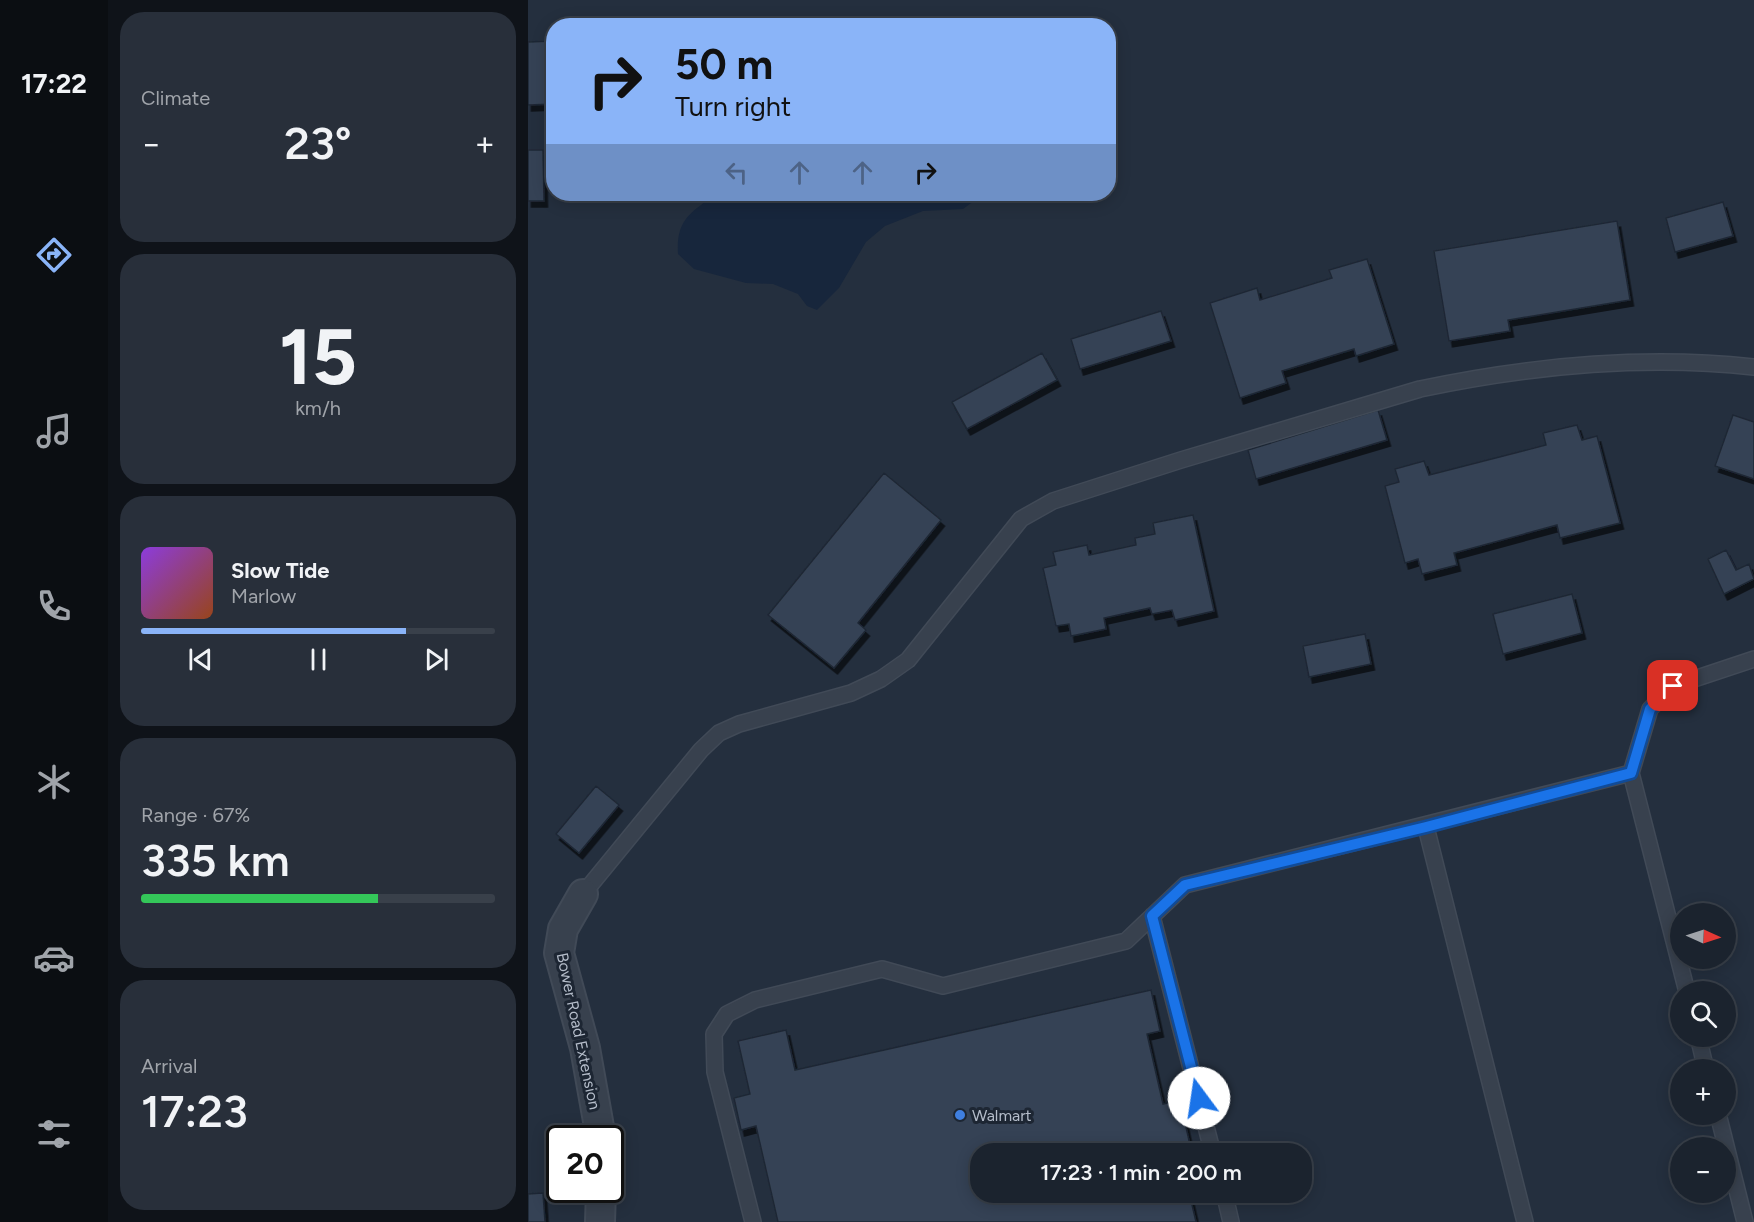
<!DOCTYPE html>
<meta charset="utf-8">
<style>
:root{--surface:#1b232e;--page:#282f3a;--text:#f1f3f6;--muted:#a0a4aa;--line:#39404a;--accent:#8ab4f8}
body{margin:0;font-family:Figtree,sans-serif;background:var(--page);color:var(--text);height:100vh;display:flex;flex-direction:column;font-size:22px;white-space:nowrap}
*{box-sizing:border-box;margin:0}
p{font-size:20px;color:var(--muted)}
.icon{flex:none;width:33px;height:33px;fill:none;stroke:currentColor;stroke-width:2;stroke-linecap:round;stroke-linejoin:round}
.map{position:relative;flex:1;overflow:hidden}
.sheet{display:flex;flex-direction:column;gap:12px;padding:12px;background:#0f1319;width:420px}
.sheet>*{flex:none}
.top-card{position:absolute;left:18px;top:18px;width:570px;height:183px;border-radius:24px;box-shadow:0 3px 15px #0003,0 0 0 2px var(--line);background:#8ab4f8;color:#111;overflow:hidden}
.needle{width:39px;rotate:93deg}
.tools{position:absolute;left:1142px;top:903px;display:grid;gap:12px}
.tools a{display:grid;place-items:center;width:66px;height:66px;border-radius:50%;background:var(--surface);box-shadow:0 3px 15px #0003,0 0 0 2px var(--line);font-size:30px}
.speed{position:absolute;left:18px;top:1125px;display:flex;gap:12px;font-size:30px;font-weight:700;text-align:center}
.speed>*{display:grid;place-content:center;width:78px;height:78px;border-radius:50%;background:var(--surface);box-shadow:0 3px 15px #0003,0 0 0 2px var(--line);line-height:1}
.speed .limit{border:3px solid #111;border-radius:9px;background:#fff;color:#111}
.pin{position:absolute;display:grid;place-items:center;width:51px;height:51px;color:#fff;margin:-26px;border-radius:12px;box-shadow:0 3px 9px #0006}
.me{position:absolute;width:66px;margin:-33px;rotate:346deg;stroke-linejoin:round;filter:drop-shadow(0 0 4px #0008)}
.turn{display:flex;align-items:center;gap:21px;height:126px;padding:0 30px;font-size:27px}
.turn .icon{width:78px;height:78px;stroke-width:2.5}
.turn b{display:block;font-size:42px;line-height:51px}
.lanes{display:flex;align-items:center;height:57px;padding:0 30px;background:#0003;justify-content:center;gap:30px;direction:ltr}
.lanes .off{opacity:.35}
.big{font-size:45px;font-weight:600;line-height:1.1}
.sheet .card{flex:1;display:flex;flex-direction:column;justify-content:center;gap:9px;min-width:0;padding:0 21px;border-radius:24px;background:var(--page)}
.sheet .dial{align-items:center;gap:0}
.dial b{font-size:78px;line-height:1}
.song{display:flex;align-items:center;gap:18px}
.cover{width:72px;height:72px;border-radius:9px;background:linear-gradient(135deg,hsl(270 70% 55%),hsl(20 70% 35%))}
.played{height:6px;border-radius:3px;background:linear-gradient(90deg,var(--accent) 75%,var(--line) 75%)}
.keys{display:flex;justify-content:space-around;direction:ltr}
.heat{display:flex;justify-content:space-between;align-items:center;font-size:33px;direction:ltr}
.charge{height:9px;border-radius:4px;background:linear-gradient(90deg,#34c759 67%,var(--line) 0)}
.trip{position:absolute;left:442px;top:1143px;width:342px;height:60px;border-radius:24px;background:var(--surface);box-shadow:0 3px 15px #0003,0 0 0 2px var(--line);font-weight:600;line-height:60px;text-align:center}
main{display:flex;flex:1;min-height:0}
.tabs{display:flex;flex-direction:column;width:108px;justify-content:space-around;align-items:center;background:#0b0e12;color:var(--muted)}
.tabs .icon{width:42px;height:42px}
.tabs .selected{color:var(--accent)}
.tabs b{font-size:27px;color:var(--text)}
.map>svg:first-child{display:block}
.water{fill:#17263c}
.building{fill:#364354;stroke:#1f2835;stroke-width:1.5;filter:url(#shadow)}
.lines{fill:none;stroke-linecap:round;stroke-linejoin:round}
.service-casing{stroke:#414a57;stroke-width:18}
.minor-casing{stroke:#414a57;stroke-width:32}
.service{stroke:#38414e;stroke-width:15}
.minor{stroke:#38414e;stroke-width:28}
.route-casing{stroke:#114b97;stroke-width:15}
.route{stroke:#1a73e8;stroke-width:10}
.shop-dot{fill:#3f7fe0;stroke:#1d2633;stroke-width:2}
.labels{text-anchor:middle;stroke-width:6;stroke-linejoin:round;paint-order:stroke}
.street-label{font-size:16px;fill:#b4bcc9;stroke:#1d2633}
.poi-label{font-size:16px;fill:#b4bcc9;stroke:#1d2633;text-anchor:start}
</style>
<main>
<nav class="tabs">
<b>17:22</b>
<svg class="icon selected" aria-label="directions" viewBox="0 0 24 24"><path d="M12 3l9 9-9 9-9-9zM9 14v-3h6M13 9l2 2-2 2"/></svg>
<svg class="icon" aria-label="music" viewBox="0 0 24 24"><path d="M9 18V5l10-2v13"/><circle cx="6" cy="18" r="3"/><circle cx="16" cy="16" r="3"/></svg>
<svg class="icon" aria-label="phone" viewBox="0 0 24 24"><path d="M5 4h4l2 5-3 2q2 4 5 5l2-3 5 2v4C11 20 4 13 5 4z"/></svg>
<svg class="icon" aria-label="climate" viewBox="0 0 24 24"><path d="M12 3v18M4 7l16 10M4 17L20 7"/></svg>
<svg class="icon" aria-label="car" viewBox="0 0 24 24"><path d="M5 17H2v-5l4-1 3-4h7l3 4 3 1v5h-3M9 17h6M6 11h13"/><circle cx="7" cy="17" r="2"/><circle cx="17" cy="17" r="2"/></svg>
<svg class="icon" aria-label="filters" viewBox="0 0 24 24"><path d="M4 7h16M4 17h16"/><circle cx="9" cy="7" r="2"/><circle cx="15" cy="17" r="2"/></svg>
</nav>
<section class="sheet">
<div class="card"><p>Climate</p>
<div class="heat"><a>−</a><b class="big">23°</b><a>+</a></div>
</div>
<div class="card dial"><b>15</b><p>km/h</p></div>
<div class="card">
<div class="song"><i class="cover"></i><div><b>Slow Tide</b><p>Marlow</p></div></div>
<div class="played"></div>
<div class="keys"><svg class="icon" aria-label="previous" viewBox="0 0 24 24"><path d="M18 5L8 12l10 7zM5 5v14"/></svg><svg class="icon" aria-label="pause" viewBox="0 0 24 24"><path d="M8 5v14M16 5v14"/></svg><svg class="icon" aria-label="next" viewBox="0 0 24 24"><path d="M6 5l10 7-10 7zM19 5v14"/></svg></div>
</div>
<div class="card"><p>Range · 67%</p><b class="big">335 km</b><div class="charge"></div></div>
<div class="card"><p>Arrival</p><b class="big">17:23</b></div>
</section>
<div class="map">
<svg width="1226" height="1222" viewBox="0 0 1226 1222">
<defs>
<filter id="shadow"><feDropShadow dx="3.5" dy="6" stdDeviation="0" flood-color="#0009"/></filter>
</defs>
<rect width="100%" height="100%" fill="#242f3e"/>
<path class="water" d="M188 194H454V195L435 209 395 211 357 226 338 242 311 288 289 310 279 306 270 294 245 284 218 283 166 269 150 254C148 220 162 213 188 194Z"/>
<path class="building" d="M26 41V104L0 105V42Z
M0 150H15L16 201H0Z
M1195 202 1205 236 1147 252 1138 218Z
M1089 221 1102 300 980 320 982 331 921 341 906 251Z
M839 259 866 344 828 356 826 349 754 371 758 383 712 398 682 303 729 288 732 300 804 278 801 270Z
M633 311 643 341 552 369 543 339Z
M514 353 529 380 439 429 424 402Z
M850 410 859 440 728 479 720 450Z
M1205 415 1226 422V479L1187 466Z
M1049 425 1054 440 1069 436 1092 523 1032 538 1029 525 926 553 929 565 894 574 890 559 877 563 857 486 871 482 867 469 896 461 901 475 1018 445 1015 433Z
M356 473 413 520 330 623 338 630 306 668 240 615Z
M665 515 686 611 647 620 644 610 624 614 622 608 576 618 578 629 543 636 541 624 528 626 515 568 528 565 525 552 559 545 561 555 608 545 607 538 627 534 625 523Z
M1198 550 1208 570 1221 564 1226 579 1196 594 1180 559Z
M1044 594 1054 633 975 654 965 614Z
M837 634 843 664 781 677 775 646Z
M68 786 91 805 51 853 28 834Z
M623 990 632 1031 619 1034 635 1104 652 1100 664 1154H453V1192H661L668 1222H250L228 1126 213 1130 206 1098 222 1094 210 1041 258 1030 267 1070Z
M15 1193 17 1222H0V1194Z"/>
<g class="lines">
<defs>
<path id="service" d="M1103 773 1122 709 1145 686 1226 659
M898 827 997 1222
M55 894 173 750 191 733 211 724 323 693 353 679 380 660 493 519 525 501 653 460 892 389C1001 366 1115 355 1226 367
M624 916 685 1154
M1170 1036 1178 1070
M1190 1114 1217 1222
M696 1192 703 1222
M225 1222 187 1072 186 1034 199 1014 227 1000 354 969 415 986 598 941 657 885 1103 773 1159 992"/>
<path id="minor" d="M55 894 35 929 31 953 57 1048 73 1138
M72 1222 73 1190"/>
</defs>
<use href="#service" class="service-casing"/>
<use href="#minor" class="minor-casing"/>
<use href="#service" class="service"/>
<use href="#minor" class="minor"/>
</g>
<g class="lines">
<defs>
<path id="route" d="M671 1098 624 916 657 885 898 827 1103 773 1122 709 1145 686"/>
</defs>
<use href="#route" class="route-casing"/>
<use href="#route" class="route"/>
</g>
<circle class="shop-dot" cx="432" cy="1115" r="6"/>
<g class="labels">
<g class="street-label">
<text transform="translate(51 1031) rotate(78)" y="6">Bower Road Extension</text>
</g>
<g class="poi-label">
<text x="444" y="1121">Walmart</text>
</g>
</g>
</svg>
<div class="tools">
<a><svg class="needle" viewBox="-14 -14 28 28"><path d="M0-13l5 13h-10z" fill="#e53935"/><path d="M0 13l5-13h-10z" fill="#a0a4aa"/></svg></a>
<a><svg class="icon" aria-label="search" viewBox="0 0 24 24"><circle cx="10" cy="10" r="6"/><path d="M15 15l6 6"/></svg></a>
<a>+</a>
<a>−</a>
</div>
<div class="speed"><div class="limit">20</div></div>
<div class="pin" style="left:1145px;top:686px;background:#d93025"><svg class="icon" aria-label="arrive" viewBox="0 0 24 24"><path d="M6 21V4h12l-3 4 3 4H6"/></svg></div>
<svg class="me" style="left:671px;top:1098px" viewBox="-20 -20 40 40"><circle r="19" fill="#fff"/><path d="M0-13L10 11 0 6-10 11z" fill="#1a73e8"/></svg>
<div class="trip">17:23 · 1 min · 200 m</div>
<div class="top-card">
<div class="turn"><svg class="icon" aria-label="right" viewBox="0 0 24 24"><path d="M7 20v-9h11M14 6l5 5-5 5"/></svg><div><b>50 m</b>Turn right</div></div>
<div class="lanes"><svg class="icon off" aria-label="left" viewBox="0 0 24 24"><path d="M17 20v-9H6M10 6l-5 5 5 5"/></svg><svg class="icon off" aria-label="ahead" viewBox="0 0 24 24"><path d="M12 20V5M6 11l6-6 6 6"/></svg><svg class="icon off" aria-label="ahead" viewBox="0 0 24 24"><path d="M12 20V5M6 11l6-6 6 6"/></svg><svg class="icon" aria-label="right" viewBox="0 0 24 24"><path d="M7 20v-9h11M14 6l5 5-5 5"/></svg></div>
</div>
</div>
</main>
